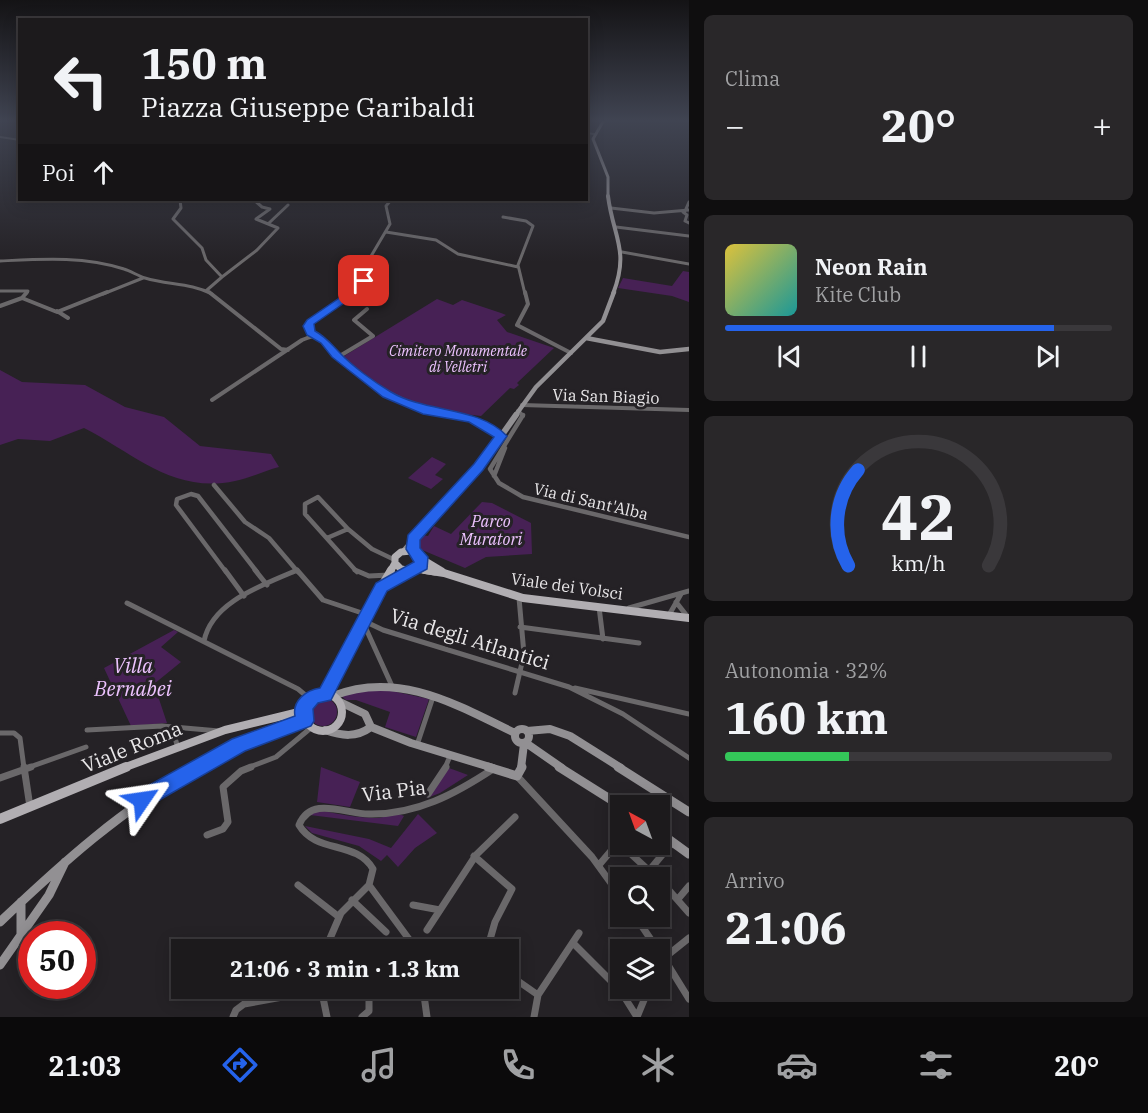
<!DOCTYPE html>
<html lang="it">
<meta charset="utf-8">
<style>
:root{--surface:#1c1a1c;--page:#292729;--text:#f1f3f6;--muted:#a0a1a3;--line:#3a383b;--accent:#2563eb}
body{margin:0;font-family:"IBM Plex Serif",serif;background:var(--page);color:var(--text);height:100vh;display:flex;flex-direction:column;font-size:22px;white-space:nowrap}
*{box-sizing:border-box;margin:0}
p{font-size:20px;color:var(--muted)}
.icon{flex:none;width:33px;height:33px;fill:none;stroke:currentColor;stroke-width:2;stroke-linecap:round;stroke-linejoin:round}
.map{position:relative;flex:1;overflow:hidden}
.sheet{display:flex;flex-direction:column;gap:15px;padding:15px;background:#0f0e0f;width:459px}
.sheet>*{flex:none}
.top-card{position:absolute;left:18px;top:18px;width:570px;height:183px;border-radius:0px;box-shadow:0 3px 15px #0003,0 0 0 2px var(--line);background:#1c1a1c;color:var(--text);overflow:hidden}
.needle{width:39px;rotate:319deg}
.tools{position:absolute;left:610px;top:795px;display:grid;gap:12px}
.tools a{display:grid;place-items:center;width:60px;height:60px;border-radius:0px;background:var(--surface);box-shadow:0 3px 15px #0003,0 0 0 2px var(--line);font-size:30px}
.speed{position:absolute;left:18px;top:921px;display:flex;gap:12px;font-size:30px;font-weight:700;text-align:center}
.speed>*{display:grid;place-content:center;width:78px;height:78px;border-radius:50%;background:var(--surface);box-shadow:0 3px 15px #0003,0 0 0 2px var(--line);line-height:1}
.speed .limit{border:9px solid #d22;background:#fff;color:#111}
.pin{position:absolute;display:grid;place-items:center;width:51px;height:51px;color:#fff;margin:-26px;border-radius:12px;box-shadow:0 3px 9px #0006}
.me{position:absolute;width:66px;margin:-33px;rotate:58deg;stroke-linejoin:round;filter:drop-shadow(0 0 4px #0008)}
.turn{display:flex;align-items:center;gap:21px;height:126px;padding:0 24px;font-size:27px}
.turn .icon{width:78px;height:78px;stroke-width:2.5}
.turn b{display:block;font-size:42px;line-height:51px}
.then{display:flex;align-items:center;height:57px;padding:0 24px;background:#0003;gap:12px;font-size:22px}
.big{font-size:45px;font-weight:700;line-height:1.1}
.sheet .card{flex:1;display:flex;flex-direction:column;justify-content:center;gap:9px;min-width:0;padding:0 21px;border-radius:9px;background:var(--page)}
.sheet .dial{align-items:center;gap:0}
.dial svg{height:156px;overflow:visible;fill:none;stroke:var(--line);stroke-width:7;stroke-linecap:round;text-anchor:middle}
.dial text{fill:var(--text);stroke:none}
.song{display:flex;align-items:center;gap:18px}
.cover{width:72px;height:72px;border-radius:9px;background:linear-gradient(135deg,hsl(50 70% 55%),hsl(180 70% 35%))}
.played{height:6px;border-radius:3px;background:linear-gradient(90deg,var(--accent) 85%,var(--line) 85%)}
.keys{display:flex;justify-content:space-around;direction:ltr}
.heat{display:flex;justify-content:space-between;align-items:center;font-size:33px;direction:ltr}
.charge{height:9px;border-radius:4px;background:linear-gradient(90deg,#34c759 32%,var(--line) 0)}
.trip{position:absolute;left:171px;top:939px;width:348px;height:60px;border-radius:0px;background:var(--surface);box-shadow:0 3px 15px #0003,0 0 0 2px var(--line);font-weight:700;line-height:60px;text-align:center}
.tabs{display:flex;height:96px;justify-content:space-around;align-items:center;background:#0b0a0b;color:var(--muted)}
.tabs .icon{width:42px;height:42px}
.tabs .selected{color:var(--accent)}
.tabs b{font-size:27px;color:var(--text)}
main{display:flex;flex:1;min-height:0}
.map>svg:first-child{display:block}
.green{fill:#472155}
.lines{fill:none;stroke-linecap:round;stroke-linejoin:round}
.street-far5{stroke:#6a686a;stroke-width:2}
.street-far4{stroke:#6a686a;stroke-width:3}
.street-far3{stroke:#6a686a;stroke-width:4}
.street-far2{stroke:#6a686a;stroke-width:4.5}
.street-far1{stroke:#6a686a;stroke-width:5}
.street{stroke:#6a686a;stroke-width:7}
.secondary-far5{stroke:#929093;stroke-width:3}
.secondary-far4{stroke:#929093;stroke-width:4}
.secondary-far3{stroke:#929093;stroke-width:4.5}
.secondary-far2{stroke:#929093;stroke-width:6}
.secondary-far1{stroke:#929093;stroke-width:8}
.secondary{stroke:#929093;stroke-width:9}
.primary-far2{stroke:#b1aeb2;stroke-width:7}
.primary-far1{stroke:#b1aeb2;stroke-width:8}
.primary{stroke:#b1aeb2;stroke-width:10}
.route{fill:#2563eb;stroke:#184099;stroke-width:1.5}
.labels{text-anchor:middle;stroke-width:6;stroke-linejoin:round;paint-order:stroke}
.far-park-label{font-size:14px;font-style:italic;fill:#edc3ff;stroke:#252226}
.street-label{font-size:16px;fill:#e9e7e9;stroke:#252226}
.park-label{font-size:16px;font-style:italic;fill:#edc3ff;stroke:#252226}
.near-street-label{font-size:20px;fill:#e9e7e9;stroke:#252226}
.near-park-label{font-size:20px;font-style:italic;fill:#edc3ff;stroke:#252226}
</style>
<main>
<div class="map">
<svg width="689" height="1017" viewBox="0 0 689 1017">
<rect width="100%" height="100%" fill="#252226"/>
<path class="green" d="M683 271 689 272V302L672 296 618 288 623 278 672 286Z
M437 299 453 305 462 300 501 313 506 315 497 320 507 332 554 348 517 383 519 385 514 389 510 388 481 416 430 410 387 393 341 358Z
M0 370 22 382 85 385 125 407 164 417 200 446 271 454 279 467C264 471 250 478 235 481 173 494 135 454 84 428L50 441 18 439 0 445Z
M432 457 446 464 435 475 443 479 431 489 408 478Z
M482 502 492 503 531 523 532 554 486 557 465 568 415 547 422 535 428 536 434 526 451 534Z
M174 630 178 632 161 647 181 662 154 684 167 723 131 726 104 668Z
M369 686 429 699 416 737 385 727 390 712 356 700H346L341 696Z
M309 712a14 14 0 1 1 28 0a14 14 0 1 1-28 0Z
M321 767 360 782 350 807 317 802Z
M449 768 468 775 440 793 427 798Z
M319 810C338 814 357 818 376 818 386 818 395 811 404 816L398 826 310 815Z
M418 814 437 833 415 848 398 867 387 855 381 861 359 846 312 833 305 826 369 839 391 848Z"/>
<g class="lines">
<path class="street-far5" d="M586 133 594 134
M0 137 20 140"/>
<path class="street-far4" d="M180 200 181 208 173 219 202 248 206 260 222 277 207 290
M611 208 654 213 689 210
M685 211 689 202
M683 212 687 215 685 221 689 223
M503 217 526 221 533 226 518 265 525 294
M269 223 288 205
M616 227 689 236
M386 232 436 240 458 254 518 267
M622 252 689 264
M0 261C42 259 83 256 124 269 131 271 138 276 145 278 168 285 191 283 212 294
M222 277 257 250 278 228 256 219 270 209 262 207 254 200
M0 291H28L26 294
M103 294 143 278
M350 294 363 284 367 263 390 224 386 206 391 200"/>
<path class="street-far3" d="M209 292 281 349 288 350
M525 292 528 304 517 325 571 353
M22 298 27 292
M0 306 22 298 57 312 107 292
M57 311 68 318
M314 336 309 324 352 292
M338 357 373 336 354 320 367 309
M212 400 302 340C309 337 317 334 324 340 330 344 333 352 339 357 379 389 404 407 457 416
M522 405 689 410
M518 411 523 416"/>
<path class="street-far2" d="M448 415 472 419 501 436
M523 415 490 469 499 483 523 497 689 537
M494 476 505 448
M214 485 245 522 269 538 298 572
M348 529 318 497 305 504V514L357 572
M327 538 348 529 372 549 395 560
M226 572 176 505 177 499 191 494 198 496 257 572
M293 572 297 570"/>
<path class="street-far1" d="M225 570 244 596
M255 570 267 585
M297 570 323 600 365 614
M355 570 369 576 389 575
M676 602 687 616
M127 603 298 689 310 699
M599 607 603 639
M629 608 689 591
M669 615 681 594
M362 620 383 630 569 687 623 714 689 758
M362 620 392 686
M520 627 639 643
M204 641C212 601 264 585 297 570
M575 688 689 714
M515 693 524 654 519 598
M172 728 178 748
M87 730 162 726 219 731
M0 733H14L20 738 24 768
M417 745 433 697
M27 768 86 747
M247 768 276 757 312 727
M445 768 450 756"/>
<path class="street" d="M24 767 30 807
M517 776 592 857 621 897
M0 778 31 767
M428 794 446 767
M660 833 667 819
M207 835 223 829 228 822 223 787 241 771 251 767
M618 842 657 878
M474 856 512 889 495 922 487 950
M599 865 621 839
M643 878 672 843
M660 880 689 913
M298 885 339 917
M369 885 373 869C356 840 316 854 299 825 311 795 345 814 369 814 416 815 455 794 493 769
M369 885 417 950
M678 899 689 886
M352 900 386 932
M413 905 440 910
M635 916 658 950
M427 930 476 855 515 817
M573 943 620 990 637 1017
M325 950 341 913 369 885
M660 952 689 999
M664 958 689 938
M508 974 538 995
M321 988 327 1017
M423 988 427 1017
M233 1017 236 1010 244 1004 321 990
M362 1017 369 1011V996L377 988
M534 1017 538 995 579 933
M637 1017 649 988"/>
<path class="secondary-far5" d="M604 120 593 139 608 177V197"/>
<path class="secondary-far4" d="M608 196C613 237 630 250 613 294"/>
<path class="secondary-far3" d="M586 338 660 352 689 349
M515 416 536 387 603 321 614 292"/>
<path class="secondary-far2" d="M404 551 482 463 516 415"/>
<path class="secondary-far1" d="M333 696C398 670 457 705 515 733
M340 702 365 714 371 727
M371 727 411 743 493 768
M515 736a7 7 0 1 1 14 0a7 7 0 1 1-14 0Z
M325 730C342 736 356 738 371 727
M527 731 550 729 570 736 621 768
M526 743 562 768
M194 768 261 736 305 721
M521 768 524 744"/>
<path class="secondary" d="M488 767 517 776 522 767
M559 767 621 806
M618 767 689 812
M660 833 689 854
M21 902V934
M0 922C61 864 123 808 197 767
M0 965 49 895 65 862"/>
<path class="primary-far2" d="M411 551 421 557 422 565 414 571 401 569 395 563V557L401 552Z
M422 559 442 571
M417 569 435 572
M390 572 395 563"/>
<path class="primary-far1" d="M409 570H415
M425 570 444 573 523 598 689 618
M383 586 410 571
M304 712a19 19 0 1 1 38 0a19 19 0 1 1-38 0Z
M325 694 365 614 391 570
M123 768 225 730 303 711"/>
<path class="primary" d="M0 819 126 767"/>
</g>
<linearGradient id="sky" x2="0" y2="1"><stop stop-color="#141315"/><stop offset="0.46" stop-color="#404452"/><stop offset="1" stop-color="#404452" stop-opacity="0"/></linearGradient>
<rect width="689" height="262" fill="url(#sky)"/>
<path class="route" d="M361 279 369 281 360 292 314 324 315 331C326 337 330 343 339 352 352 366 374 382 391 392 426 413 479 406 507 436L483 470 420 540V548L428 557 427 569 387 591 331 700 318 703 313 709 314 721 311 726 245 751 149 806 142 809 135 806 132 800 135 793 232 739 295 716C292 701 306 690 320 688L376 583 414 562 406 549 408 535 474 464 494 437 469 422 423 414 383 397 332 357 321 343 307 335 303 326 307 320 354 288Z"/>
<g class="labels">
<g class="far-park-label">
<text x="458" y="356">Cimitero Monumentale<tspan x="458" dy="16">di Velletri</tspan></text>
</g>
<g class="street-label">
<text transform="translate(606 396) rotate(2)" y="6">Via San Biagio</text>
<text transform="translate(591 501) rotate(13)" y="6">Via di Sant'Alba</text>
<text transform="translate(567 586) rotate(8)" y="6">Viale dei Volsci</text>
</g>
<g class="park-label">
<text x="491" y="527">Parco<tspan x="491" dy="18">Muratori</tspan></text>
</g>
<g class="near-street-label">
<text transform="translate(470 639) rotate(17)" y="7">Via degli Atlantici</text>
<text transform="translate(132 747) rotate(-22)" y="7">Viale Roma</text>
<text transform="translate(394 791) rotate(-7)" y="7">Via Pia</text>
</g>
<g class="near-park-label">
<text x="133" y="673">Villa<tspan x="133" dy="23">Bernabei</tspan></text>
</g>
</g>
</svg>
<div class="tools">
<a><svg class="needle" viewBox="-14 -14 28 28"><path d="M0-13l5 13h-10z" fill="#e53935"/><path d="M0 13l5-13h-10z" fill="#a0a1a3"/></svg></a>
<a><svg class="icon" aria-label="search" viewBox="0 0 24 24"><circle cx="10" cy="10" r="6"/><path d="M15 15l6 6"/></svg></a>
<a><svg class="icon" aria-label="layers" viewBox="0 0 24 24"><path d="M12 4l9 5-9 5-9-5zM3 14l9 5 9-5"/></svg></a>
</div>
<div class="speed"><div class="limit">50</div></div>
<div class="pin" style="left:364px;top:281px;background:#d93025"><svg class="icon" aria-label="arrive" viewBox="0 0 24 24"><path d="M6 21V4h12l-3 4 3 4H6"/></svg></div>
<svg class="me" style="left:142px;top:800px" viewBox="-20 -20 40 40"><path d="M0-17L14 15 0 8-14 15z" fill="#2563eb" stroke="#fff" stroke-width="4"/></svg>
<div class="trip">21:06 · 3 min · 1.3 km</div>
<div class="top-card">
<div class="turn"><svg class="icon" aria-label="left" viewBox="0 0 24 24"><path d="M17 20v-9H6M10 6l-5 5 5 5"/></svg><div><b>150 m</b>Piazza Giuseppe Garibaldi</div></div>
<div class="then">Poi<svg class="icon" aria-label="ahead" viewBox="0 0 24 24"><path d="M12 20V5M6 11l6-6 6 6"/></svg></div>
</div>
</div>
<section class="sheet">
<div class="card"><p>Clima</p>
<div class="heat"><a>−</a><b class="big">20°</b><a>+</a></div>
</div>
<div class="card">
<div class="song"><i class="cover"></i><div><b>Neon Rain</b><p>Kite Club</p></div></div>
<div class="played"></div>
<div class="keys"><svg class="icon" aria-label="previous" viewBox="0 0 24 24"><path d="M18 5L8 12l10 7zM5 5v14"/></svg><svg class="icon" aria-label="pause" viewBox="0 0 24 24"><path d="M8 5v14M16 5v14"/></svg><svg class="icon" aria-label="next" viewBox="0 0 24 24"><path d="M6 5l10 7-10 7zM19 5v14"/></svg></div>
</div>
<div class="card dial"><svg viewBox="0 0 100 80">
<path d="M14 69A42 42 0 1 1 86 69"/>
<path d="M14 69A42 42 0 0 1 19 20" stroke="#2563eb"/>
<text x="50" y="56" font-size="32" font-weight="700">42</text>
<text x="50" y="72" font-size="11">km/h</text>
</svg></div>
<div class="card"><p>Autonomia · 32%</p><b class="big">160 km</b><div class="charge"></div></div>
<div class="card"><p>Arrivo</p><b class="big">21:06</b></div>
</section>
</main>
<nav class="tabs">
<b>21:03</b>
<svg class="icon selected" aria-label="directions" viewBox="0 0 24 24"><path d="M12 3l9 9-9 9-9-9zM9 14v-3h6M13 9l2 2-2 2"/></svg>
<svg class="icon" aria-label="music" viewBox="0 0 24 24"><path d="M9 18V5l10-2v13"/><circle cx="6" cy="18" r="3"/><circle cx="16" cy="16" r="3"/></svg>
<svg class="icon" aria-label="phone" viewBox="0 0 24 24"><path d="M5 4h4l2 5-3 2q2 4 5 5l2-3 5 2v4C11 20 4 13 5 4z"/></svg>
<svg class="icon" aria-label="climate" viewBox="0 0 24 24"><path d="M12 3v18M4 7l16 10M4 17L20 7"/></svg>
<svg class="icon" aria-label="car" viewBox="0 0 24 24"><path d="M5 17H2v-5l4-1 3-4h7l3 4 3 1v5h-3M9 17h6M6 11h13"/><circle cx="7" cy="17" r="2"/><circle cx="17" cy="17" r="2"/></svg>
<svg class="icon" aria-label="filters" viewBox="0 0 24 24"><path d="M4 7h16M4 17h16"/><circle cx="9" cy="7" r="2"/><circle cx="15" cy="17" r="2"/></svg>
<b>20°</b>
</nav>
